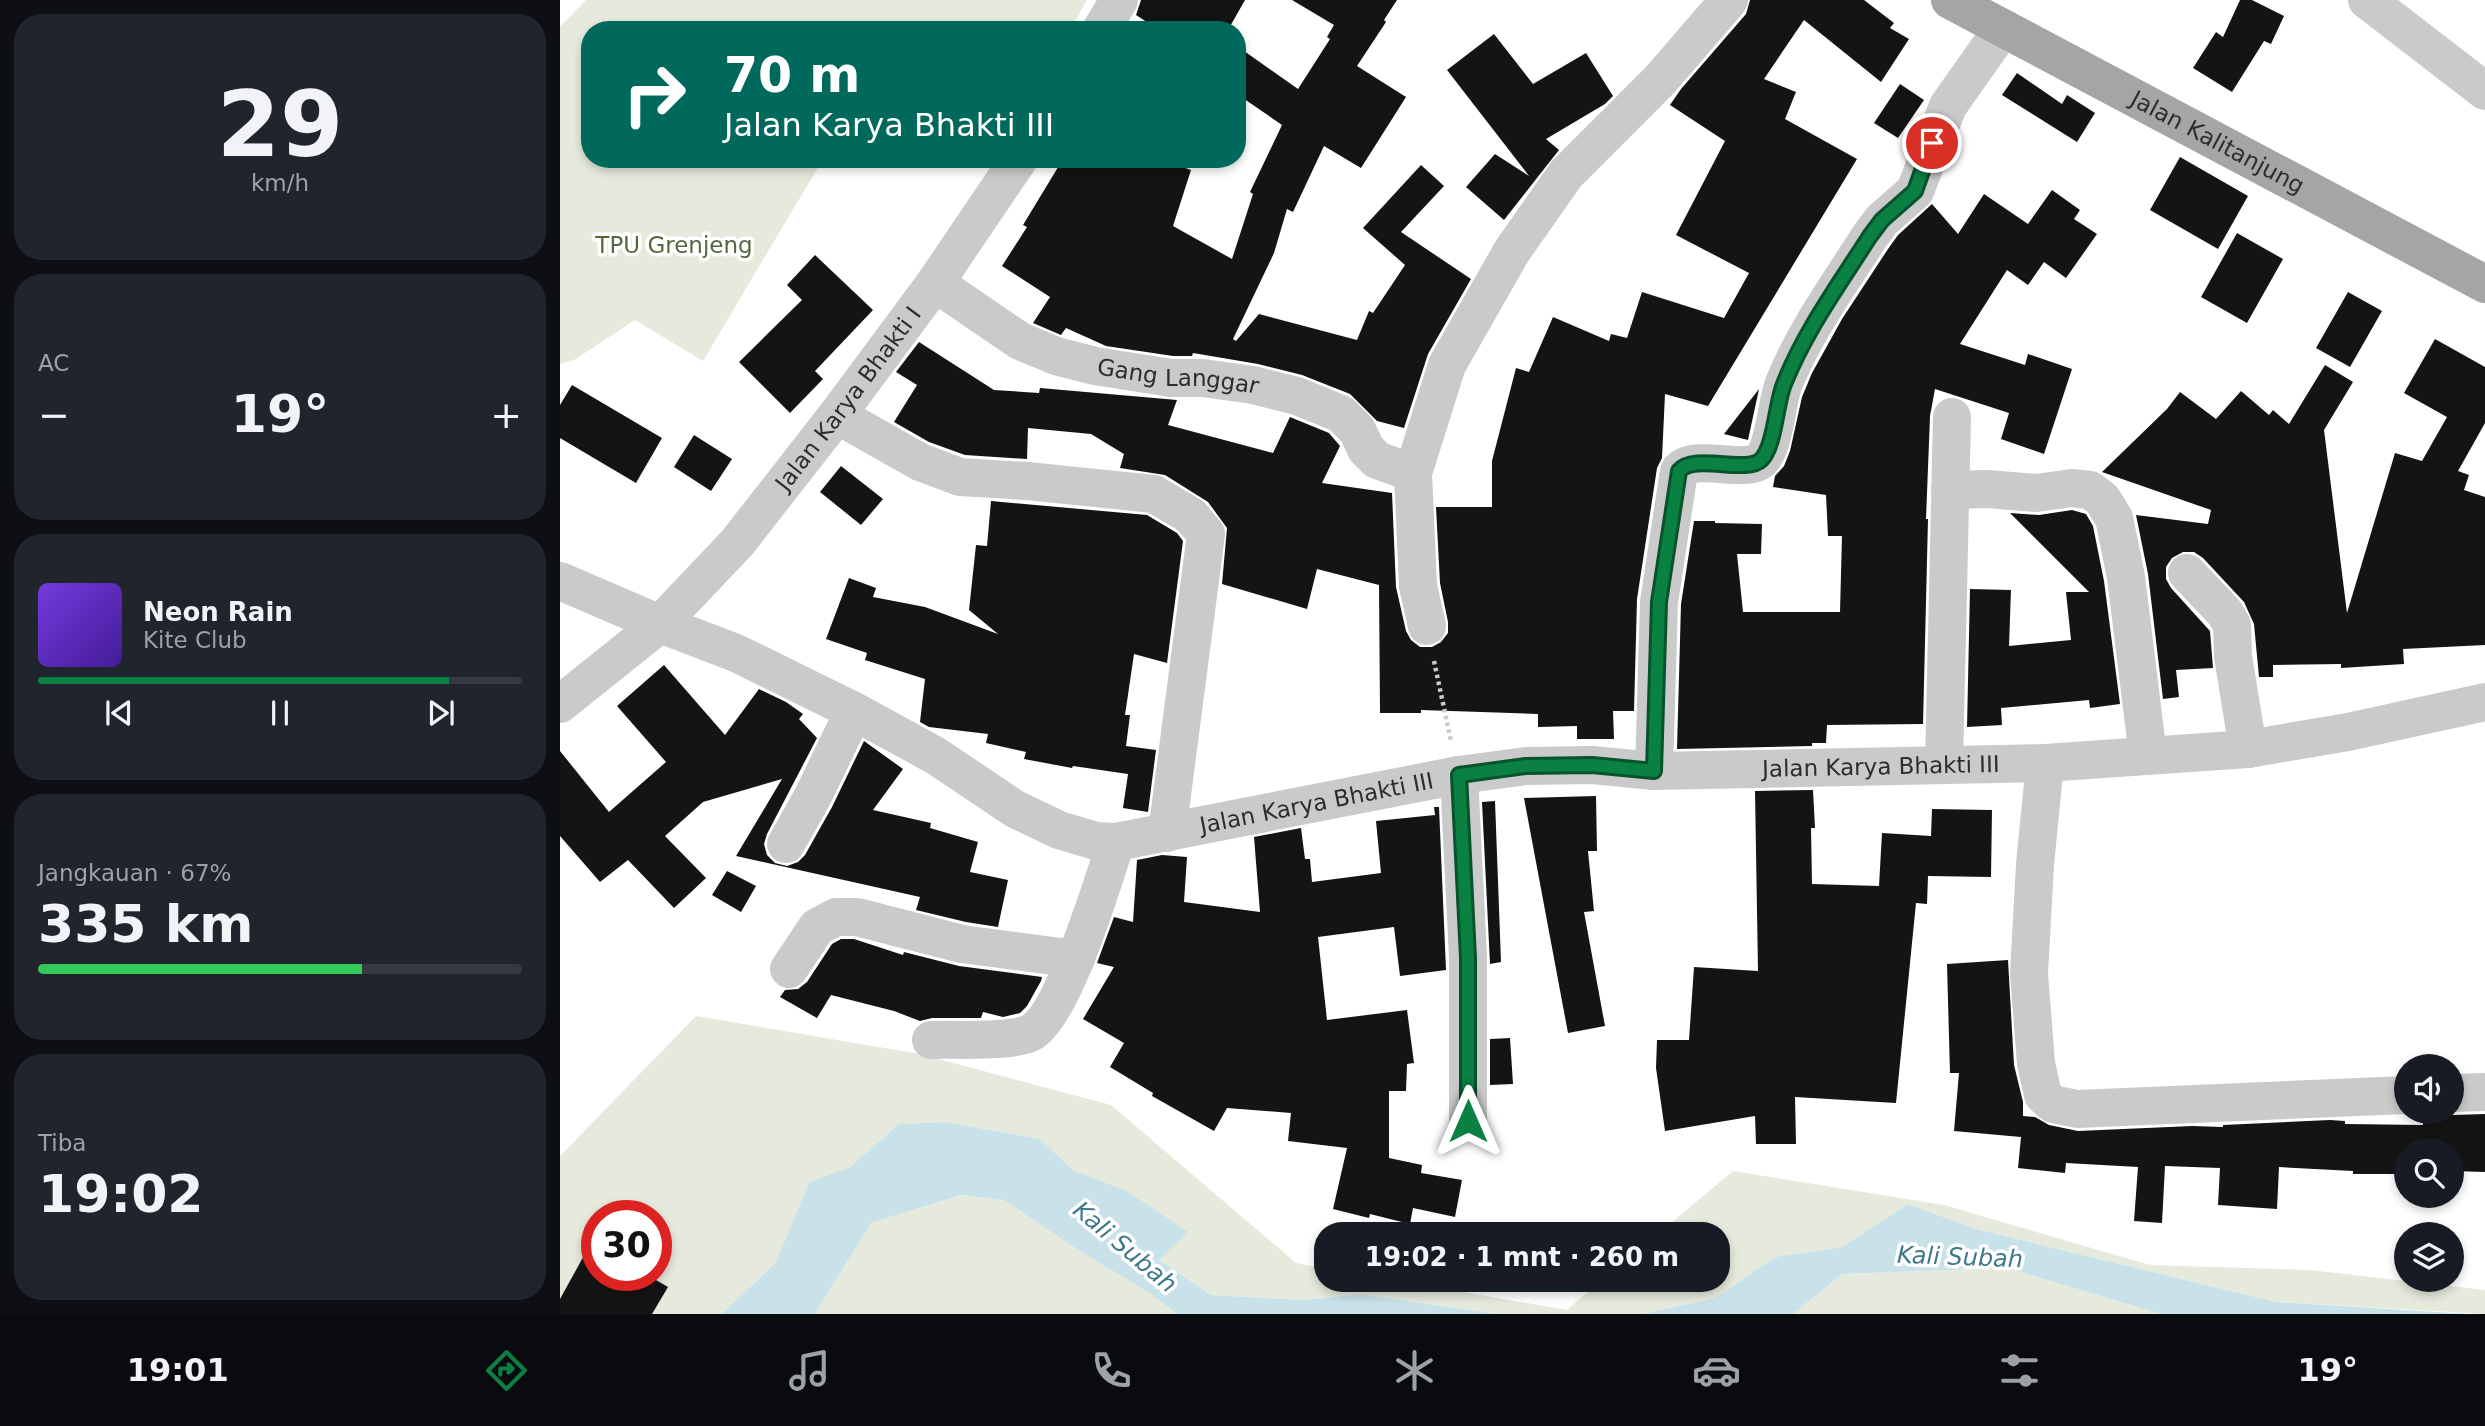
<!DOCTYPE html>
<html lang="id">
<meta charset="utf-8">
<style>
:root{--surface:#171b24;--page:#20242c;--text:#f1f3f6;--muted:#9ea1a6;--line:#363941;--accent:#0b8043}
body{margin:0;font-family:"DejaVu Sans",sans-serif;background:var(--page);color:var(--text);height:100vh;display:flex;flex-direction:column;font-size:26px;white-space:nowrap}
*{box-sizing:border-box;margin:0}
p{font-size:23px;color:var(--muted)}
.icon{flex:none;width:38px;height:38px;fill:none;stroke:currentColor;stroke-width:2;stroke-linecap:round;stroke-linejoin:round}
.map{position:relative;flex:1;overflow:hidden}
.drawer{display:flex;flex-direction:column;gap:14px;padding:14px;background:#0d0f14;width:560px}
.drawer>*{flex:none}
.top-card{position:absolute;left:21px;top:21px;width:665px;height:147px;border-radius:28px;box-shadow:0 4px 10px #0003;background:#00695c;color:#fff;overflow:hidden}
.fabs{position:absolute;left:1834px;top:1054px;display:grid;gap:14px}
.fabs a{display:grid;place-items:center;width:70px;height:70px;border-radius:50%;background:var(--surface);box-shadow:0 4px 10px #0003;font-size:35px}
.speed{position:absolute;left:21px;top:1200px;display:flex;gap:14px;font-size:35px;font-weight:700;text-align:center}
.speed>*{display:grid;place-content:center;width:91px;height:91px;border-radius:50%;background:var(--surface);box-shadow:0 4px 10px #0003;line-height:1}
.speed .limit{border:10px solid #d22;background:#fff;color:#111}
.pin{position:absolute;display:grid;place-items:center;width:60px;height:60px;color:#fff;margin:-30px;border:4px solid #fff;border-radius:50%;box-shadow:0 2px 7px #0007}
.me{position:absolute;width:77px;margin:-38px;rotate:0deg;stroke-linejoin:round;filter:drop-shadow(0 0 5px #0008)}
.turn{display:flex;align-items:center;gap:24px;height:147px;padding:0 28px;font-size:32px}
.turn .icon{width:91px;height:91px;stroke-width:2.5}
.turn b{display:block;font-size:49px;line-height:60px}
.big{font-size:52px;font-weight:700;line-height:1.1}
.drawer .card{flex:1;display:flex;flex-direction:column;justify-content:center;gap:10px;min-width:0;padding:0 24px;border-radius:28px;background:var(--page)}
.drawer .dial{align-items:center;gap:0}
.dial b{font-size:91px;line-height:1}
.song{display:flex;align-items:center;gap:21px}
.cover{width:84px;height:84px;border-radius:10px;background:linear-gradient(135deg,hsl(260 70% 55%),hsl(260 70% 35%))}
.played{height:7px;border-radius:4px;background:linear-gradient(90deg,var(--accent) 85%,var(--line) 85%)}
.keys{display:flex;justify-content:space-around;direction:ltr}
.heat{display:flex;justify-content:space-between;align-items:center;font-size:38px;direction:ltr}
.charge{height:10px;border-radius:5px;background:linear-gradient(90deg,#34c759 67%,var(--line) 0)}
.trip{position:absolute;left:754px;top:1222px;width:416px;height:70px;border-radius:28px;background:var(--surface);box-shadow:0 4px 10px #0003;font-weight:700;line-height:70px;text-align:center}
.dock{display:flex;height:112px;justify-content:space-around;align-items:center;background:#090b0e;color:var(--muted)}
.dock .icon{width:49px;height:49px}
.dock .current{color:var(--accent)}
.dock b{font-size:32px;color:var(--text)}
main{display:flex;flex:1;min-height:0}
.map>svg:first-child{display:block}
.green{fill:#e5eadc;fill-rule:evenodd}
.water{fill:#c9e1e9}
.building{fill:#141414}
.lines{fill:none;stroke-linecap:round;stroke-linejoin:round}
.path{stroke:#cacaca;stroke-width:4.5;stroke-dasharray:3.5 3.5;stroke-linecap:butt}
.minor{stroke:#cacaca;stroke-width:38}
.major{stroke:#a5a5a5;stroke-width:38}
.route-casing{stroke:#07532c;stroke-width:18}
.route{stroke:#0b8043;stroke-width:12}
.labels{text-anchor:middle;stroke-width:7;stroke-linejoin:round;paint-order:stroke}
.street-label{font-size:23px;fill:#2d2d2d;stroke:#fff}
.park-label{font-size:23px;fill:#56663d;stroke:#fff}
.water-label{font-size:24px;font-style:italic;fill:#40788b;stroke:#fff}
</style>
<main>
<section class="drawer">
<div class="card dial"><b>29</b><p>km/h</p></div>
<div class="card"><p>AC</p>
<div class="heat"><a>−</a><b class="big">19°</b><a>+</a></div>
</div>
<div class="card">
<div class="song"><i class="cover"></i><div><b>Neon Rain</b><p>Kite Club</p></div></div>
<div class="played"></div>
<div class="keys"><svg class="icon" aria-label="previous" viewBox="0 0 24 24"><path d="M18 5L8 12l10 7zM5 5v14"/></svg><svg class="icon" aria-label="pause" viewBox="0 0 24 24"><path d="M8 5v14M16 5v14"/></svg><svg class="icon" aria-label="next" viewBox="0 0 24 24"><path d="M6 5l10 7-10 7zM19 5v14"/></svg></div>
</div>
<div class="card"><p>Jangkauan · 67%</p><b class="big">335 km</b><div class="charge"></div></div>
<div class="card"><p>Tiba</p><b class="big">19:02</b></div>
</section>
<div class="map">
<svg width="1925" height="1314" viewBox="0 0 1925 1314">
<rect width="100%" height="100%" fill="#fff"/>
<path class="green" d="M26 0H527L510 30H30V159H263L143 361 75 320 14 360 0 364V27Z
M136 1016 360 1054 551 1105 736 1263 766 1269V1279H828L1007 1310 1043 1279H1158V1234H1098L1173 1171 1384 1205 1590 1265 1750 1270 1925 1290V1314L1716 1302 1416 1229 1348 1204 1282 1247 1215 1257 1156 1298 1083 1314H937L799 1294 745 1300 651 1295 599 1260 627 1232 567 1191 513 1170 480 1139 385 1122 339 1124 290 1167 249 1182 216 1262 162 1314H0V1156ZM37 1216H96V1276H37Z
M401 1195 444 1200 512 1246 591 1294 617 1314H255L311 1223Z
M1447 1268 1601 1314H1233L1282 1274Z"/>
<path class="water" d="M385 1122 480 1139 513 1170 567 1191 628 1232 599 1260 651 1295 745 1300 799 1294 937 1314H617L591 1294 512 1246 444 1200 401 1195 311 1223 255 1314H162L216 1262 249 1182 290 1167 339 1124Z
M1348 1204 1416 1229 1716 1302 1910 1314H1601L1447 1268 1282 1274 1233 1314H1083L1156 1298 1215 1257 1282 1247Z"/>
<path class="building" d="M581 0H685L668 30H599L576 15Z
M732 0H837L824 20 826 22 797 66 846 97 801 168 764 146 733 212 727 209 714 253 673 339 676 341 699 314 797 340 809 311 813 313 845 265 803 228 861 165 884 186 841 232 911 279 868 354 844 428 817 421 790 394 742 375 698 364 633 353 632 356H613L546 346 506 328 501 335 473 323 490 297 442 266 467 227 463 225 503 159H600L631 170 613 226 672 259 693 194 690 192 722 125 677 94V46L738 89 770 39 767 37 774 25Z
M1190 0H1304L1334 23 1330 28 1349 39 1321 82 1244 20 1204 79 1236 92 1225 119 1297 159 1148 406 1105 394 1102 458 1097 468 1077 599 1074 711H1053L1054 739H1017V726L978 727V714L861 710V713H820L819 585 757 569 747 609 662 584 667 528 648 502 605 475 560 468 564 454 531 434 468 428 467 459 405 455 369 442 334 422 357 385 336 372 359 342 434 390 479 393 480 388 617 400 608 425 713 453 730 417 769 433 780 446 762 483 832 493 836 587 846 631 851 640 860 647H872L881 642 888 633V622L880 583 876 507H932V461L956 368 969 372 993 317 1049 341 1051 334 1067 338 1082 292 1164 318 1189 273 1116 235 1165 141 1110 105 1121 89 1186 14Z
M1680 0H1692L1724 16 1711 44 1704 41 1672 92 1633 68 1656 32 1663 37Z
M934 34 973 84 1026 53 1053 96 1045 104 986 139 999 150 944 220 906 187 935 154 969 176 887 70Z
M1457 73 1502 104 1507 95 1535 113 1517 142 1442 95Z
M1340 84 1364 100 1338 138 1314 123Z
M1620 157 1688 196 1658 249 1590 210Z
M1492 190 1520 210 1514 219 1537 234 1506 278 1484 262 1468 285 1447 270 1400 344 1465 365 1468 354 1512 369 1484 454 1441 439 1449 413 1375 389 1370 416 1366 519H1368L1363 724 1267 725 1266 743H1252V746L1117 749 1121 604 1134 521H1155V523L1202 524 1201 554H1177L1183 612H1280L1282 536H1268L1266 495 1213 487 1215 476 1224 466 1230 451 1242 397 1252 373 1282 319 1328 249 1338 235 1372 204 1398 234 1424 194 1468 224Z
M1677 233 1723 259 1687 323 1641 297Z
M255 255 313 310 255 371 263 379 230 413 179 362 242 300 227 285Z
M1788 292 1822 311 1790 367 1756 348Z
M1875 339 1925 367V423L1898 471 1909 475 1904 490 1925 497V645L1843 649 1844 664 1781 668V664L1713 665V677H1699L1694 624 1684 602 1643 558 1634 552H1623L1612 558 1606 567V579L1611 588 1650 631 1653 668 1616 670 1619 697 1603 699 1588 574 1576 515 1648 524 1651 510 1542 472 1607 409 1620 392 1656 419 1681 391 1709 415 1713 410 1729 424 1765 365 1793 382 1764 430 1787 613 1835 453 1862 461 1887 417 1844 393Z
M12 385 102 438 76 483 0 438V405Z
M1199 389 1188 440 1164 434Z
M134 435 172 459 151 491 114 467Z
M281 466 323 499 301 525 260 492Z
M431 501 587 515 617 533 623 541 607 663 574 654 565 715H570L566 746 596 750 588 812 563 808 568 774 513 766 512 768 464 759 466 752 426 743 428 734 369 727 360 722 365 679 305 660 307 653 266 639 289 578 316 588 313 597 365 607 438 634 409 610 416 545 427 546Z
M1512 510 1526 514 1533 526 1544 581 1560 704 1530 708 1529 700 1441 708 1442 725 1407 727 1410 589 1451 590 1449 646 1511 640 1506 592H1529L1450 513 1479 515Z
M104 665 165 735 199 689 226 702 243 714 239 719 257 738 207 834 204 844 207 855 215 863 227 866 238 862 245 855 272 807 304 741 343 769 313 810 371 823 370 828 418 842 410 872 448 880 438 927 406 922 356 910 360 897 176 856 222 779 143 802 105 836 146 878 114 908 68 860 40 882 0 836V751L49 812 106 762 57 706Z
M1253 790 1255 828H1251L1252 884 1319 886 1322 833 1371 836 1372 809 1432 810 1431 877 1368 876 1367 904 1356 903 1336 1103 1235 1097 1236 1144H1196L1195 1116 1105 1131 1096 1068 1097 1040H1129L1134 967 1198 971 1195 791Z
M1036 796 1037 851H1028L1034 911 1024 912 1045 1026 1008 1033 964 798Z
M935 801 941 962 930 964 922 802Z
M874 807H879L886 970 840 976 834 927 758 937 767 1020 847 1010 854 1063 847 1064 846 1091H829V1158L862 1165 861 1173 902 1180 895 1217 853 1208 850 1224 810 1214 809 1218 773 1209 787 1148 728 1141 731 1113 667 1108 654 1131 592 1096 593 1093 550 1067 564 1043 523 1019 554 967 537 963 554 917 573 922 577 860 602 855 627 857 624 902 700 912 694 837 741 828 745 859H750L752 882 821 873 816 821 875 815Z
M167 871 196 886 181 912 152 895Z
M281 939H294L343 955 344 952 399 966 482 977 481 981 467 1006 460 1013 443 1017 423 1012 421 1018H372L360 1021 334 1011 271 995 257 1018 220 997 225 990 238 989 247 982 272 944Z
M1448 960 1454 1065 1463 1102V1116L1475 1117 1489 1125 1518 1131 1632 1126 1663 1127V1125L1770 1120 1785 1121V1124L1863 1125V1111H1880L1893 1115 1925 1114V1172L1892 1171V1150H1846V1174H1793V1171L1719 1167 1717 1209 1658 1205 1660 1168 1605 1166 1602 1223 1574 1221 1578 1167 1506 1163 1505 1173 1458 1168 1461 1137 1394 1131 1399 1073H1390L1387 964Z
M950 1038 953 1084 930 1085V1039Z
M37 1232V1276H89L108 1287 92 1314H0V1299Z"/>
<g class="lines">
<path class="path" d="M874 661 891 741"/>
<g class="minor">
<path d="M1807 0 1925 91"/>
<path d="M541 30 559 0"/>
<path id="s1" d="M375 283 460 341 496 356 535 366 611 378H643L693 385 737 396 781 414 797 430 806 449 817 460 853 473"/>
<path d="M277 415 360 462 400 477 467 481 594 494 631 516 646 534 607 833"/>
<path d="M1390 490 1427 489 1476 493 1512 488 1530 490 1542 499 1554 518 1566 577 1588 756"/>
<path d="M1627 573 1665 613 1672 625 1673 656 1688 749"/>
<path id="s2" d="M0 581 100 624 176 653 294 711 376 756 455 809 499 830 536 841 556 842 899 775 966 766 1032 765 1094 771 1485 763 1688 749 1788 732 1925 702"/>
<path d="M867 626 858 586 853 473 887 365 952 251 1006 174 1100 80 1169 0"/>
<path id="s3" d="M0 704 100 624 177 543 277 415 375 283 459 159"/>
<path d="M1485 763 1475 864 1469 974 1476 1063 1483 1095 1493 1104 1517 1109 1846 1095"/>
<path d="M1384 764 1392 417"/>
<path d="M1094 771 1099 602 1119 471C1134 453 1186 474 1201 460 1215 446 1216 403 1224 383 1245 331 1280 283 1310 236L1322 220 1355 191 1388 106 1443 28"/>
<path d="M899 775 908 958V1121"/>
<path d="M226 844 253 796 294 711"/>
<path d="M229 969 257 927 276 917H297L402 944 516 959"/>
<path d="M371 1040C395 1039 453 1043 472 1032 504 1013 543 881 556 842"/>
<path d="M1892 1093 1925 1092"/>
</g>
<path class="major" id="s4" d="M1390 0 1925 284"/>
</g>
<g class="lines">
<defs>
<path id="route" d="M908 1121V958L899 775 966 766 1032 765 1094 771 1099 602 1119 471C1134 453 1186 474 1201 460 1215 446 1216 403 1224 384 1245 331 1280 283 1310 236L1322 220 1355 191 1372 143"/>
</defs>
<use href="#route" class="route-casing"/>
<use href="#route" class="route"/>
</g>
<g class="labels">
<g class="street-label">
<text dy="8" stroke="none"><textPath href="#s4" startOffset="303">Jalan Kalitanjung</textPath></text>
<text dy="8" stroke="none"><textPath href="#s1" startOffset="266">Gang Langgar</textPath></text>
<text dy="8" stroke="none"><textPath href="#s3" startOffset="422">Jalan Karya Bhakti I</textPath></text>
<text dy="8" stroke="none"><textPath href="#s2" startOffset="1390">Jalan Karya Bhakti III</textPath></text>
<text dy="8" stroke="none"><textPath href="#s2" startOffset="822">Jalan Karya Bhakti III</textPath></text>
</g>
<g class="park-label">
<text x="114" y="253">TPU Grenjeng</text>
</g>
<g class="water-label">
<text transform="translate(565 1247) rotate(40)" y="8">Kali Subah</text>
<text transform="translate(1400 1257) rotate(2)" y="8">Kali Subah</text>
</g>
</g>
</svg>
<div class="fabs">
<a><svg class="icon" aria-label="sound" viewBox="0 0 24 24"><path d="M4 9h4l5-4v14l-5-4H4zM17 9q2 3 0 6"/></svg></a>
<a><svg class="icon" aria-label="search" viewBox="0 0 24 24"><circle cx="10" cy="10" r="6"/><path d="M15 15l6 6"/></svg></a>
<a><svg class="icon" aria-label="layers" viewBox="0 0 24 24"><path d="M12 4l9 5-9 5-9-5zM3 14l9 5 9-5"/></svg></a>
</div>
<div class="speed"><div class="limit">30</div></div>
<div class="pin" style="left:1372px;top:143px;background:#d93025"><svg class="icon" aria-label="arrive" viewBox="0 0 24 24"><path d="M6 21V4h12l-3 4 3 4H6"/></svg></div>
<svg class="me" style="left:908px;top:1121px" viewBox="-20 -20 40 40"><path d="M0-17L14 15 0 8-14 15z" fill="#0b8043" stroke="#fff" stroke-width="4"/></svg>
<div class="trip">19:02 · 1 mnt · 260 m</div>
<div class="top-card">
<div class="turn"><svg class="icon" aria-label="right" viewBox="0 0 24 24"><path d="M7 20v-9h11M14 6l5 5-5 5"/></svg><div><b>70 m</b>Jalan Karya Bhakti III</div></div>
</div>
</div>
</main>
<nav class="dock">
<b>19:01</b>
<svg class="icon current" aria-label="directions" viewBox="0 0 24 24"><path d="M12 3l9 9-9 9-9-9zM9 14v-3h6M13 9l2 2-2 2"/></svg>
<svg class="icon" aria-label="music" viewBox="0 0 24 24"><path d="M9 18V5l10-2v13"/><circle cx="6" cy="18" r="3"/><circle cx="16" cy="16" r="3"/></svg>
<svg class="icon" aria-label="phone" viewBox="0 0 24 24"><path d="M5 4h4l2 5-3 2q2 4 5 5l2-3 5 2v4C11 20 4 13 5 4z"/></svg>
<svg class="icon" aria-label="climate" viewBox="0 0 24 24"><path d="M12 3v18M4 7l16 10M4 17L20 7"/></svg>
<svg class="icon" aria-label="car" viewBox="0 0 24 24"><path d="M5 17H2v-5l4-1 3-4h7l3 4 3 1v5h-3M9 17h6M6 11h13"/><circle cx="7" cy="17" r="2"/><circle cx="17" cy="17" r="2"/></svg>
<svg class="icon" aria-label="filters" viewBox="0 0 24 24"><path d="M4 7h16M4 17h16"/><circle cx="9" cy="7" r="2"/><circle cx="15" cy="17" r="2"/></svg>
<b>19°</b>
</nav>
